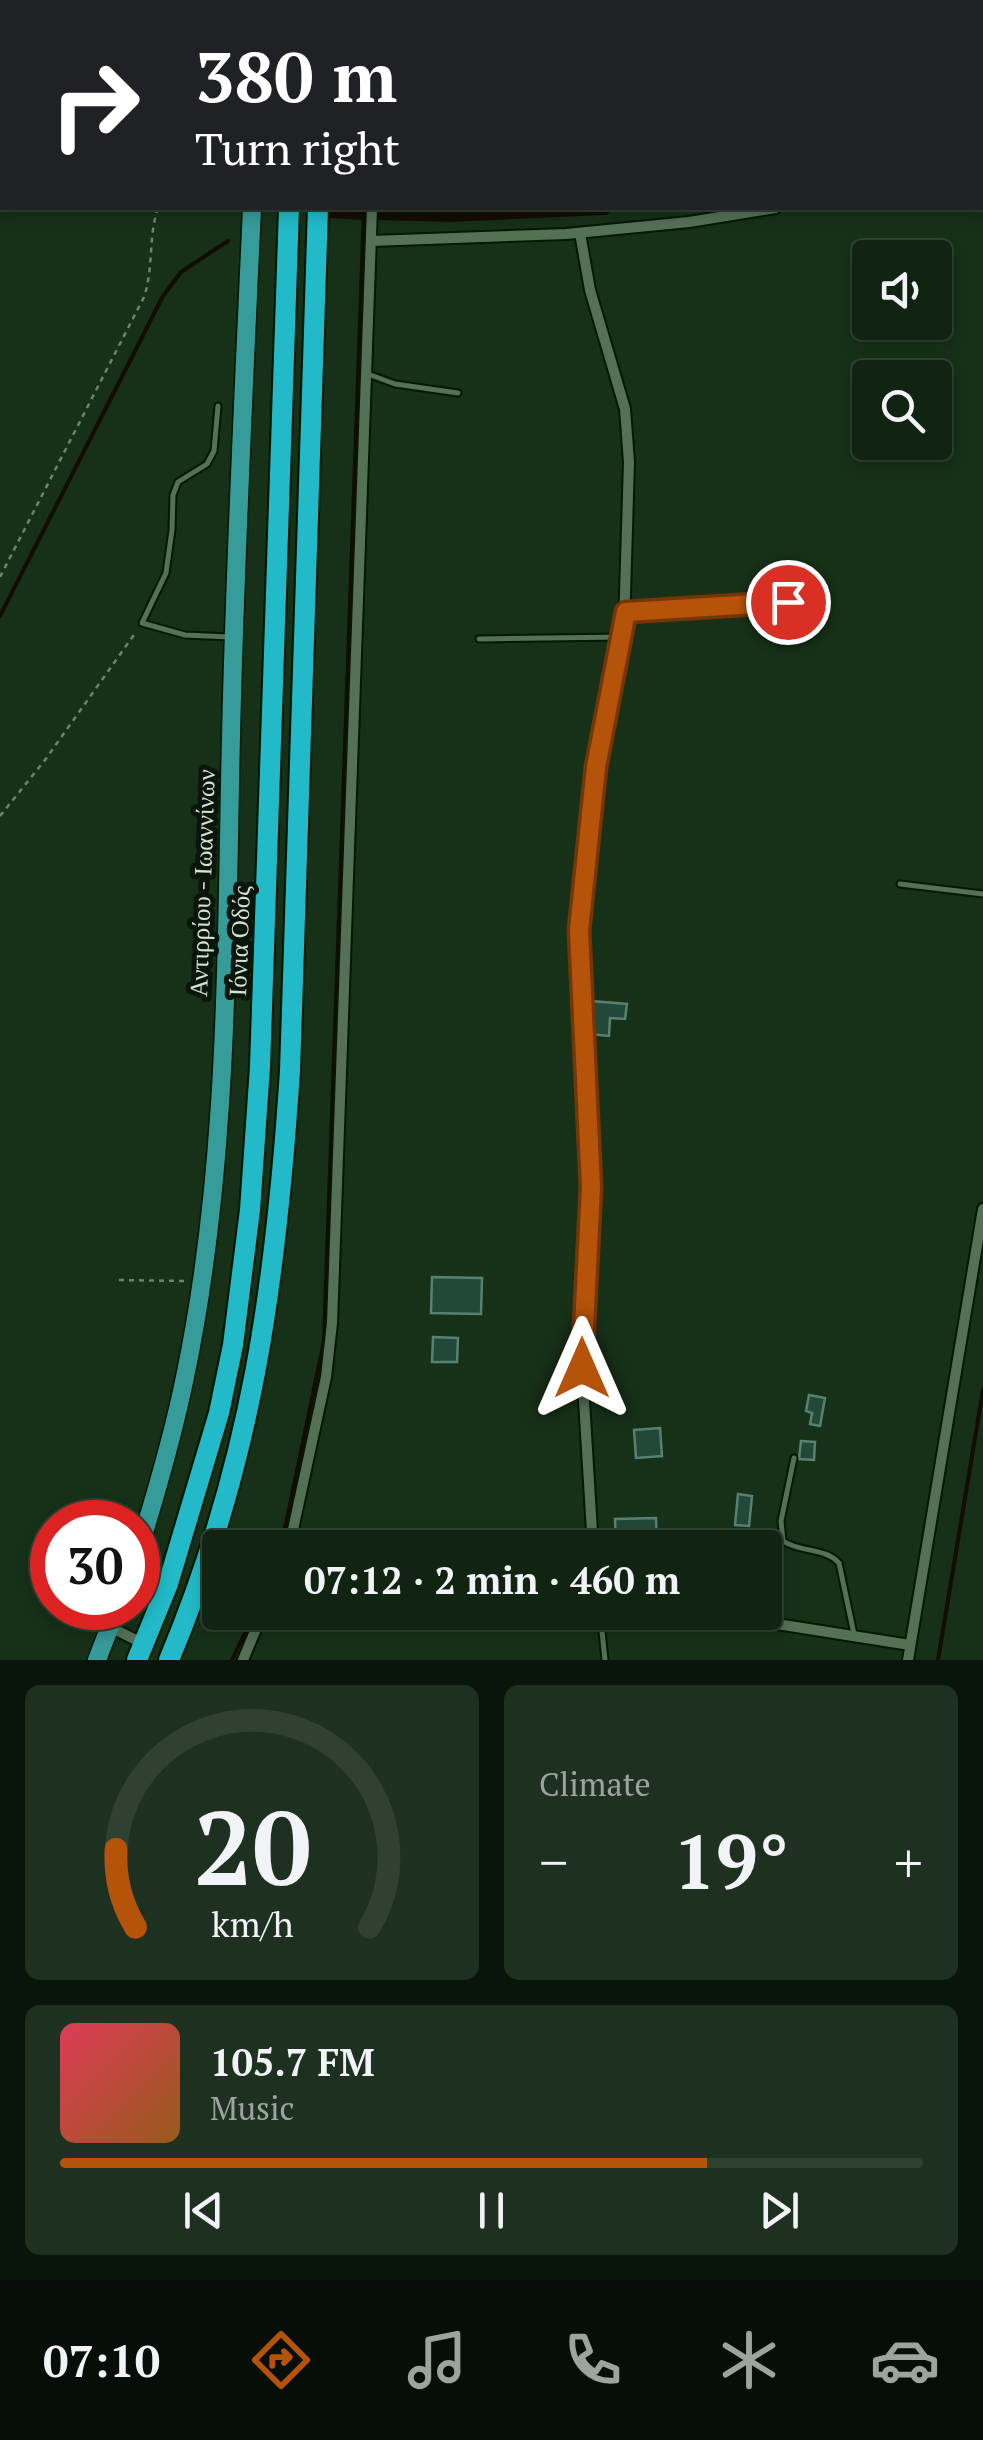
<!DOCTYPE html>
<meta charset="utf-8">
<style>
:root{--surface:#112412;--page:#1e3020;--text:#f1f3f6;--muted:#9ca49f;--line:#304132;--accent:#b45309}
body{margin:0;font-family:"PT Serif",serif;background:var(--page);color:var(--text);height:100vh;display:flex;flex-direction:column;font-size:38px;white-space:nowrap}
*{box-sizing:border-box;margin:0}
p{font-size:32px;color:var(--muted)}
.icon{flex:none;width:55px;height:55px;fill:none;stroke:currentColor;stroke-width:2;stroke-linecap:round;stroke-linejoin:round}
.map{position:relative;height:1660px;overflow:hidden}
.panel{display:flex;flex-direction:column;gap:25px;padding:25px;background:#09140a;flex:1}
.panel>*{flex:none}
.guide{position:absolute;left:0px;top:0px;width:985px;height:210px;box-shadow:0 5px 15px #0003,0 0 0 2px var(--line);background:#202124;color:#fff;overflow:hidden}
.buttons{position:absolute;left:852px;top:240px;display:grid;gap:20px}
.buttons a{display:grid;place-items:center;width:100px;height:100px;border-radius:10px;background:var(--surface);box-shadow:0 5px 15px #0003,0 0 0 2px var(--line);font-size:50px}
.speed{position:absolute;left:30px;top:1500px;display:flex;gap:20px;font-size:50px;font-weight:700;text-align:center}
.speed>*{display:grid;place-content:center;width:130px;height:130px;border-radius:50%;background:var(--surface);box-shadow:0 5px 15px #0003,0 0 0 2px var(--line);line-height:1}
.speed .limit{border:15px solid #d22;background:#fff;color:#111}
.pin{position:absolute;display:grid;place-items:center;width:85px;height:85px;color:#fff;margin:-42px;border:5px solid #fff;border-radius:50%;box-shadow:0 2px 10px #0007}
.me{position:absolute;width:110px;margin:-55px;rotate:0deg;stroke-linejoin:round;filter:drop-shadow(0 0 8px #0008)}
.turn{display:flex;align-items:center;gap:35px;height:210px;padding:0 30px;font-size:45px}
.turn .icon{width:130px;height:130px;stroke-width:2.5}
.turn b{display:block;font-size:70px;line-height:85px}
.big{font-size:75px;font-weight:600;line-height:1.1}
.panel .card{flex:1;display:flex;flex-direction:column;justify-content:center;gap:15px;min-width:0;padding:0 35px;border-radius:15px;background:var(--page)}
.panel .dial{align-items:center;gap:0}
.dial svg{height:260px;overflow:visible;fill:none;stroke:var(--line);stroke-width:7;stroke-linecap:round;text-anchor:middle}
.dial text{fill:var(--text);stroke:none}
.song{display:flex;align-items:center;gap:30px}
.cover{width:120px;height:120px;border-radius:15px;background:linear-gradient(135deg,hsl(350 70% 55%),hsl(30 70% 35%))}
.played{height:10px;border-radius:5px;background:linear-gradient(90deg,var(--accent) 75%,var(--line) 75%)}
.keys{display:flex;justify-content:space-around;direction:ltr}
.heat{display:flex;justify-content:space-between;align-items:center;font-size:55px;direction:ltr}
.panel .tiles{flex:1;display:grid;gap:25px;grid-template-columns:1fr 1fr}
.card:last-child{grid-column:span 2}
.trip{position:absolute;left:202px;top:1530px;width:580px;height:100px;border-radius:10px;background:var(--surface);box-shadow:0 5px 15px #0003,0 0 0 2px var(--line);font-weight:600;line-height:100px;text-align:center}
.tab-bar{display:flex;height:160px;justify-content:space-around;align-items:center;background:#070e07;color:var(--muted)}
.tab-bar .icon{width:70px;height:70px}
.tab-bar .current{color:var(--accent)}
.tab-bar b{font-size:45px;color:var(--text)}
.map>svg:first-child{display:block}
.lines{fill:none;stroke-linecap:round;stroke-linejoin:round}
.stream{stroke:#140c00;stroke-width:4}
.canal{stroke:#140c00;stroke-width:14}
.building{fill:#214838;stroke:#598170;stroke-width:2.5}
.service-casing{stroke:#011803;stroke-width:9}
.minor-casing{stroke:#011803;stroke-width:14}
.tertiary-casing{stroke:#011803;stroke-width:16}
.primary-casing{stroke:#011803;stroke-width:21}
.motorway-casing{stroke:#011803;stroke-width:24}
.path{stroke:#6f836f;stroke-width:2.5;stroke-dasharray:5 5;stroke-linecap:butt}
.service{stroke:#547055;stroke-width:5}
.minor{stroke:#547055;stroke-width:10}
.tertiary{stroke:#547055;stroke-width:12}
.primary{stroke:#369c9a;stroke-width:18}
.motorway{stroke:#22bac8;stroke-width:20}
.route-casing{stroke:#753606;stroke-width:25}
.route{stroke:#b45309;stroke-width:18}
.labels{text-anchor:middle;stroke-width:10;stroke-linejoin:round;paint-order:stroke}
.street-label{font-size:25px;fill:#d4e3d3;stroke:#0a150b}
</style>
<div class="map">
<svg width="983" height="1660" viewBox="0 0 983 1660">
<rect width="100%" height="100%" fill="#173018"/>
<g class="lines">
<path class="stream" d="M367 2V0
M0 616 163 296 181 272 228 241
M281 1548 324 1341 364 208
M232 1660 255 1612
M938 1660 983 1390"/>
<path class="canal" d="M982 135H983
M330 211 368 213
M378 213 450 215 604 208"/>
</g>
<path class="building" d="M591 1001 627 1004 625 1019 610 1018 609 1036 589 1034Z
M432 1277 482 1278 481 1314 431 1313Z
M433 1337 458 1338 457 1362H432Z
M809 1395 825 1398 820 1426 810 1424 812 1413 806 1411Z
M660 1428 662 1456 636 1458 634 1430Z
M801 1441 815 1442 814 1460 799 1459Z
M738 1494 752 1496 749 1526 735 1525Z
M656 1518 657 1548H616L615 1519Z"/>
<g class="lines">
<defs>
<path id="service" d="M368 374 395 384 458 393
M218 406 214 451 207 464 178 482 173 495 172 530 166 573 142 623 185 635 230 637
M479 639 621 637
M900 884 983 894
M794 1458 781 1521 783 1541C801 1553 824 1547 839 1563L854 1634
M600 1612 605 1660"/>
<path id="minor" d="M654 0V2
M45 2 46 0
M376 2V0
M982 165 983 164
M580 233 590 290 625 409 629 462 624 627 596 767 579 930 591 1187 582 1368 593 1548
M371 241 566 234 689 222 776 208
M626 612 789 602
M289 1548 326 1377 332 1323 372 208
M701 1612 910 1645
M110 1627 136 1640
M243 1660 263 1612
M908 1660 983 1209"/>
<path id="tertiary" d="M113 0V2"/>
<path id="primary" d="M268 2 269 0
M138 1552C156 1494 173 1436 185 1377 229 1167 226 950 231 736 235 560 244 384 252 208
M97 1660 117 1608"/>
<path id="motorway" d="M303 2V0
M332 2V0
M137 1660 168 1584 219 1413 233 1345 250 1210 260 1067 289 208
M169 1660C252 1462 276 1284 290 1071L318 208"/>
</defs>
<use href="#service" class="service-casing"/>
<use href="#minor" class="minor-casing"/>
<use href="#tertiary" class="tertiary-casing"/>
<use href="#primary" class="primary-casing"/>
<use href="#motorway" class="motorway-casing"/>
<path class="path" d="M0 577 144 297C154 267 148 237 158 208
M0 816 45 760 136 632
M119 1280 184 1281"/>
<use href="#service" class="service"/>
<use href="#minor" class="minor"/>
<use href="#tertiary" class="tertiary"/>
<use href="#primary" class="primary"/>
<use href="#motorway" class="motorway"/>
</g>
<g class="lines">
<defs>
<path id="route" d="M582 1368 591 1187 579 930 596 767 626 612 788 602"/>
</defs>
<use href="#route" class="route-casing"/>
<use href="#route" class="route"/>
</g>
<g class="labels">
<g class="street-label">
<text transform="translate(202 883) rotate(-88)" y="9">Αντιρρίου - Ιωαννίνων</text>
<text transform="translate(239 941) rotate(-88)" y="9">Ιόνια Οδός</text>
</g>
</g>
</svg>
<div class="buttons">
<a><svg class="icon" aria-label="sound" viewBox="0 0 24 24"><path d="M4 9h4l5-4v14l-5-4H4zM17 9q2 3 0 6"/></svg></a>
<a><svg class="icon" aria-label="search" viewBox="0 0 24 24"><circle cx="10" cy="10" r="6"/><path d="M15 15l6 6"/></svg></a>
</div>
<div class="speed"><div class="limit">30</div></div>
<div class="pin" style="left:788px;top:602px;background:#d93025"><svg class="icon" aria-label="arrive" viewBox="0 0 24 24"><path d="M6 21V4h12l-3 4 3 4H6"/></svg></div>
<svg class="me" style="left:582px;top:1368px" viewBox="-20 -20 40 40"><path d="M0-17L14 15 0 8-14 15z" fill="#b45309" stroke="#fff" stroke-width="4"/></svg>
<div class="trip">07:12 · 2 min · 460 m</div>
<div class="guide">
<div class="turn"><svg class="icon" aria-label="right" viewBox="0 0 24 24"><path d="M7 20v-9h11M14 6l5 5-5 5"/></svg><div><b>380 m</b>Turn right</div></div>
</div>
</div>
<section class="panel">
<div class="tiles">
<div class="card dial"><svg viewBox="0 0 100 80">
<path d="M14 69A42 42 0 1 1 86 69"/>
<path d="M14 69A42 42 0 0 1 8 45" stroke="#b45309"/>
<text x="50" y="56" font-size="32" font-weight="700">20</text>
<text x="50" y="72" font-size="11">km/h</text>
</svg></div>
<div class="card"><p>Climate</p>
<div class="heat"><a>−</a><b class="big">19°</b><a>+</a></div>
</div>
<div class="card">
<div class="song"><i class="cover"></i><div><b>105.7 FM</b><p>Music</p></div></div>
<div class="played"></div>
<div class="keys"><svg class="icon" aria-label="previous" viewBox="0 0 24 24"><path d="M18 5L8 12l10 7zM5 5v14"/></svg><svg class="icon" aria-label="pause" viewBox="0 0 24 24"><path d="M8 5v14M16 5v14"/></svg><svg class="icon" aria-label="next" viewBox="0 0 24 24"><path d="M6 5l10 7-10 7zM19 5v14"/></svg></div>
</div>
</div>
</section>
<nav class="tab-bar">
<b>07:10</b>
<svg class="icon current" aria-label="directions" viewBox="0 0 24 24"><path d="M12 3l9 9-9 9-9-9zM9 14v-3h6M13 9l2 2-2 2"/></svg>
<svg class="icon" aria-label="music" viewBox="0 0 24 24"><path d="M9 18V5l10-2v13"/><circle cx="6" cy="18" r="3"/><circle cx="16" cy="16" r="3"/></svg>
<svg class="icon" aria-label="phone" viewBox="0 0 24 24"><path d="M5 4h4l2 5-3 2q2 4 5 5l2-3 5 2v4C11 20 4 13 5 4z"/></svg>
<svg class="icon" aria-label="climate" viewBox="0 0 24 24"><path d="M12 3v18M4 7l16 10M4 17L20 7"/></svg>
<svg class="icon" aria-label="car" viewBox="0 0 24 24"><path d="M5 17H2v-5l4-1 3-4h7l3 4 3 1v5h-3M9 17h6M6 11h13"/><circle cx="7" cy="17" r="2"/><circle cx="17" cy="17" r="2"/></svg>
</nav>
